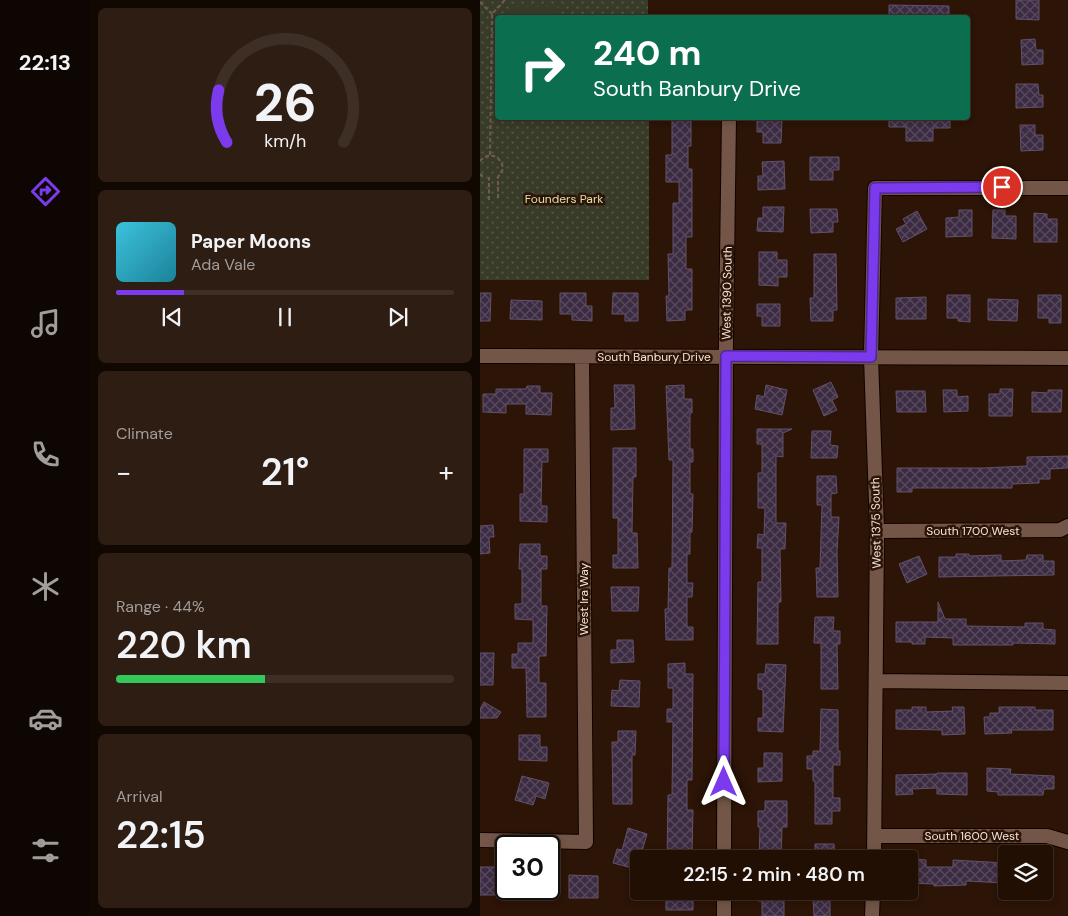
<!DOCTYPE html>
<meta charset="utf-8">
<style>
:root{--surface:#210f04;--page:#2d1d13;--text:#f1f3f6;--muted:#a29c9a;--line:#3e2f26;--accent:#7c3aed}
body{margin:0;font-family:"DM Sans",sans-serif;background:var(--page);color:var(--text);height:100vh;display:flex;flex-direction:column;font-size:19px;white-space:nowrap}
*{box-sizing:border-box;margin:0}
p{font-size:16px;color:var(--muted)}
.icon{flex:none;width:28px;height:28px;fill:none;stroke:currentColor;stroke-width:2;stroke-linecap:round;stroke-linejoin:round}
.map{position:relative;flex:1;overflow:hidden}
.panel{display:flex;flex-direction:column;gap:8px;padding:8px;background:#120802;width:390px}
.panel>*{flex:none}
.banner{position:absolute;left:15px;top:15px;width:475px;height:105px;border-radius:5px;box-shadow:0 2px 8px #0003,0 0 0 1px var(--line);background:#0b6e4f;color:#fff;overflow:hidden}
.buttons{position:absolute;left:518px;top:845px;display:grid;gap:10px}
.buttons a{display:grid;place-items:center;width:55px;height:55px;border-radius:5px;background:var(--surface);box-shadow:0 2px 8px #0003,0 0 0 1px var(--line);font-size:25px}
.speed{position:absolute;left:15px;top:835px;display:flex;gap:10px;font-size:25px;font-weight:700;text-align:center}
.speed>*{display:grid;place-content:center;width:65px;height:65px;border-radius:50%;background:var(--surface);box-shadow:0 2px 8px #0003,0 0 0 1px var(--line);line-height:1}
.speed .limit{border:2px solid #111;border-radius:8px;background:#fff;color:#111}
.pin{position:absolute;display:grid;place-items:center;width:42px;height:42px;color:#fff;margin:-21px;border:2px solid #fff;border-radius:50%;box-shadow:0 1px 5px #0007}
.me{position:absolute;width:55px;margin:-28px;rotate:0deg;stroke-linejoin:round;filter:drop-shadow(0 0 4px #0008)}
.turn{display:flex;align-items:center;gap:18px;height:105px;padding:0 15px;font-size:22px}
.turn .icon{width:65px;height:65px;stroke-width:2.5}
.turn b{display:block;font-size:35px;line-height:42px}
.big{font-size:38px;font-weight:600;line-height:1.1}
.panel .tile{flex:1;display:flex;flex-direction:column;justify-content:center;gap:8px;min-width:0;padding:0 18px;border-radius:8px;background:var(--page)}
.panel .dial{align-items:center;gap:0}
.dial svg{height:130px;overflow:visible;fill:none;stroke:var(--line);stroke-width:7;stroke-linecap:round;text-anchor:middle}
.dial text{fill:var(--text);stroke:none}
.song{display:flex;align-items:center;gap:15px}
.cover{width:60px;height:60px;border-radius:8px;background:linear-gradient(135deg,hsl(190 70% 55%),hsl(190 70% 35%))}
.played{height:5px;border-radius:2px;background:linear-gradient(90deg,var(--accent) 20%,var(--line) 20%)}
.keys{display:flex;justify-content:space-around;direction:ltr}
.heat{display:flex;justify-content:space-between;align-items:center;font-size:28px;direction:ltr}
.charge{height:8px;border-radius:4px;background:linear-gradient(90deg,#34c759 44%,var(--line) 0)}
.trip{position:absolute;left:150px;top:850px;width:288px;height:50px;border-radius:5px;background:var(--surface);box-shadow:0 2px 8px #0003,0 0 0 1px var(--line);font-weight:600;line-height:50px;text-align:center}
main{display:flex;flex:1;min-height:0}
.dock{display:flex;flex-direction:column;width:90px;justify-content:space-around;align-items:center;background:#0d0602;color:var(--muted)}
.dock .icon{width:35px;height:35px}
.dock .on{color:var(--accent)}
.dock b{font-size:22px;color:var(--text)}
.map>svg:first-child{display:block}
.park{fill:url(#park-dots)}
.pitch{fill:#393b29}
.building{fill:url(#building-cross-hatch);stroke:#62516a}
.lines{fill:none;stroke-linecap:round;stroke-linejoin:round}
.street-casing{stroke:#130200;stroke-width:16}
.path{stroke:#725c50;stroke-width:2;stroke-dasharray:4 2.5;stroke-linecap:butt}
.street{stroke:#735647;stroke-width:14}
.route-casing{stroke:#51269a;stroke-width:12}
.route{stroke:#7c3aed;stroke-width:9}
.labels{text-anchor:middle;stroke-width:5;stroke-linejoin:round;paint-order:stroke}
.park-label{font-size:12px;fill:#dbe0a7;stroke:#2c1406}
.street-label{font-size:12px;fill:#f5e4db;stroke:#2c1406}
</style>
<main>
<nav class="dock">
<b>22:13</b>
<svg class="icon on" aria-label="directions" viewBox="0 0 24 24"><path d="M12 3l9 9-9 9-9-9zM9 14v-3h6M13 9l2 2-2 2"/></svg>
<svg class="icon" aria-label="music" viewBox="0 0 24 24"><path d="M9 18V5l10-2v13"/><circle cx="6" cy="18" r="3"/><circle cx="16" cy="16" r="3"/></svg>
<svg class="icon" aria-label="phone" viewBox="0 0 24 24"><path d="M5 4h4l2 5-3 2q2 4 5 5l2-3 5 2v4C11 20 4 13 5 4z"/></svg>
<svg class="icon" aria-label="climate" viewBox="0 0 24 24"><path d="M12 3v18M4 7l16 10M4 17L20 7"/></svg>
<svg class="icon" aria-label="car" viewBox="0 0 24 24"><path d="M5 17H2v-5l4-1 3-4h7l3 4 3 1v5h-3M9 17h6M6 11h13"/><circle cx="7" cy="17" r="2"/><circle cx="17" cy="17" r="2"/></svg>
<svg class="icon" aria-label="filters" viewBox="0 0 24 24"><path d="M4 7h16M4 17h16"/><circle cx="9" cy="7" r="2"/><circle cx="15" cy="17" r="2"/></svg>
</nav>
<section class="panel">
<div class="tile dial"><svg viewBox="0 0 100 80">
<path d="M14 69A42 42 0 1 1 86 69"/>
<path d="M14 69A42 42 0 0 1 9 37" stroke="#7c3aed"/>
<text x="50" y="56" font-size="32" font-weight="700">26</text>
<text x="50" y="72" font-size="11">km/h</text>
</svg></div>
<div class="tile">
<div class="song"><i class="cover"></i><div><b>Paper Moons</b><p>Ada Vale</p></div></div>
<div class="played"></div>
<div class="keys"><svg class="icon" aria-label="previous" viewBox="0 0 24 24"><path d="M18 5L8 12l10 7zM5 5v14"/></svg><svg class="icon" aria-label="pause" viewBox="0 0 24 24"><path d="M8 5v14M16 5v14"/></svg><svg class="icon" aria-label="next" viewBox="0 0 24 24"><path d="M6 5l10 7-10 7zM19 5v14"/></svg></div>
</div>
<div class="tile"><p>Climate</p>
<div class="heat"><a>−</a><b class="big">21°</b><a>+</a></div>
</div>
<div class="tile"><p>Range · 44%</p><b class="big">220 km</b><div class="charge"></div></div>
<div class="tile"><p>Arrival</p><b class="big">22:15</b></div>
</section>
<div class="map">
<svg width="588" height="916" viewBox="0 0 588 916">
<defs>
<pattern id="park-dots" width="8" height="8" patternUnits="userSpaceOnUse" patternTransform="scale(1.25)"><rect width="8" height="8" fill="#393b29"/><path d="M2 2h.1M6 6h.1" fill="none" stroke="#565747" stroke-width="1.8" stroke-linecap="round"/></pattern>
<pattern id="building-cross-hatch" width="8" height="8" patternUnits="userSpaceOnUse" patternTransform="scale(1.25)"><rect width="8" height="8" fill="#3c2c43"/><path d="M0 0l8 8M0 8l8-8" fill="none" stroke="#594a5e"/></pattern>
</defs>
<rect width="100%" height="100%" fill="#2c1406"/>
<path class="park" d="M0 0H168V17L18 18V118H169V280H0Z"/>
<path class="pitch" d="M30 7H78V17H19Z"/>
<path class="building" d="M536 0H559V20L536 19Z
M409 5 469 6V18H409Z
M555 39 556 50H563V64L542 65 541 40Z
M536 84H558L559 95H563V107L536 108Z
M192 118H211V146H208V169H212V237H206V269H212V310H205V320L187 321 186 296H189L188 254H193V203H199V182H186V155H192Z
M277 118H302L301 143H283V132H277Z
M409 118H470V128H453V141H426V127H409Z
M540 125H555V135H563V150L541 151Z
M330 157H359V170H353V180H330Z
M304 161 305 189 278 190V176H283L282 162Z
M283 207H304L303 232 277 231 278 218H283Z
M330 209H357L358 222H353V232L331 233Z
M479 210H492V236L466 237V218L479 217Z
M513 210H525V216H536V239L512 238Z
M437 211 447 229 423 242 416 229 426 224 423 219Z
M554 213 567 214V219H577V242H554Z
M279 252H297V260H307V277H298V286L279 285Z
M334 254H356L357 310H353V321H331L330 298H334Z
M0 293H11L10 321H0Z
M80 293H106V306H112V321L92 320V314H80Z
M133 293H158V321H145V314H132Z
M467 295H490V322L478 321V318H467Z
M558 295H581V323H569V318H558Z
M446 297V319H416V298Z
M508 299 538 300 537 321 508 320Z
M31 300 62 301V320L30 319Z
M277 304H300V326H282V316H277Z
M351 382 358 397 352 400 357 410 344 416 333 390Z
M134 385H154L155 429 131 430V408H135Z
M204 385V399H212V413H210V449H213V462H210V494H213L212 532H210V554H207V583H213L212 597H207V627H213V640H186L185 609H188L189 568H192L193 460H189L186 386Z
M286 385 307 390 302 415 275 409 277 395 284 397Z
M47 386H60V393H72L71 415 46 414V404H26V413L3 412V394H16V389H46Z
M520 389H533L532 416H509V394H520Z
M463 390H477V397L488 396V411L464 412Z
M568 390H582L581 412H552V392L568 393Z
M416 391H445L446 412H417Z
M277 429H312L303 433V457L296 456V523H306L305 549H300L301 602H298V644H277L278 582H282V548H277L278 534 284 535 285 508H278V473H282V444H277Z
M332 431H351L350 445 358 446 357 458H331Z
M133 448H156V477H153L152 533H157L158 568H133V555H138V518H133Z
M44 449H68V462H62L61 506H67V522L40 521V494H44Z
M588 456V468L570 469V479H559V483L532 484V488H432V492H417V468H502L547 466V457Z
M337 476H356L357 493 351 494V517H359L357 552 358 597H337L336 568H340L342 505H337Z
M13 525 14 537H9L10 553 0 554V526Z
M40 544H60V556H67V569H61V606H67L66 656H59V683H66V717H47L46 668H32V654H38V643H53V620L35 619V604H42V569H39Z
M476 554H489V556L521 555V561L546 560 547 555H563V561H574V575L459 577V557H476Z
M439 556 447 574 427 583 419 564Z
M131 587H159L158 611H132Z
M458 602 465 619H486V626L545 627V623H563V629L575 630V644L533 643V645H473V638L445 637V644H432V642H416V622H458Z
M335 617H354L353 631H360V644H357L358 689H341V643H334Z
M137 640H153L154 662 131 663V650H137Z
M0 653H14L13 685H0Z
M205 663V674H213L212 780H207V810H213L212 852H207V859H187L188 795H192L193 722H187V709H193V688H188V664Z
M286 664 306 665 303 732 278 731V718H283V690L278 689V674H285Z
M140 680 160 681 159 707 131 706 132 690 139 691Z
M4 702 21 712 17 718H0V709Z
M432 707H446V712L473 711 472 707H484L485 734 462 735V730L416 729V710H432Z
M519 707H555V710H573V730H531L532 733 505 734 504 717H510V713H519Z
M341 709 358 710V751H360V765H353V798H360V811H352V824H335V781H333V769H327V756H333V751H340Z
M138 731H156L155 755H152V804H133L132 742H138Z
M39 735H60V747H67V761L39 760Z
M284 753H302V781L278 782V768H284Z
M507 768 531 769 530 774 574 776V789H564L563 795H518V792L507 791Z
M457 773H487V795L457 794V788L432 789 433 794 416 795V775L457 774Z
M42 776 69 783 65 799 56 796 53 805 35 800Z
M285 801H307V827H302L301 859H279L280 827H278V811H285Z
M148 828 167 834 162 851 179 856V859H159L156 869 133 863 137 849 142 850Z
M335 844H354L355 859H335Z
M433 859 446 860V867H473V860L526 863V883L486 881V885L454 886V884L429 883V863H433Z
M0 867H16V895H0Z
M89 875 118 876V898H89Z
M186 891H208V895H213V910H186Z
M278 891H304V916H282V901H278Z
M350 898V916H334L333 899Z"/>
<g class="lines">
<defs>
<path id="street" d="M0 356 588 358
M397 531 580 530 588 526
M396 681 588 683
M395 836H567L588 842
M0 840 106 842 102 357
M244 859 246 333 249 118
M394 859 397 531 391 357 395 188H588
M244 916V891
M392 916 393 891"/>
</defs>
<use href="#street" class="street-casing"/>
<path class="path" d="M0 2 12 14
M10 155 12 14 25 0
M0 161C9 151 22 156 23 169L18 177V200
M0 174 3 177
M9 200V177"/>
<use href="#street" class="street"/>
</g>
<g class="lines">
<defs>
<path id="route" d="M244 782 246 356 391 357 395 188 522 187"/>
</defs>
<use href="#route" class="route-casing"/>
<use href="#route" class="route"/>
</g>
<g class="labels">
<g class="park-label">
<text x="84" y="203">Founders Park</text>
</g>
<g class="street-label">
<text transform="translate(247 293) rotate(-89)" y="4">West 1390 South</text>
<text x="174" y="361">South Banbury Drive</text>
<text transform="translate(396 523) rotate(-91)" y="4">West 1375 South</text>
<text x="493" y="535">South 1700 West</text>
<text transform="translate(104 599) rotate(-90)" y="4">West Ira Way</text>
<text x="492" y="840">South 1600 West</text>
</g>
</g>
</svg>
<div class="buttons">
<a><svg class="icon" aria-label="layers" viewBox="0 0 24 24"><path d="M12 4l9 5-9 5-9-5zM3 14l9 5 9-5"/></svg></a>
</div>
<div class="speed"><div class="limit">30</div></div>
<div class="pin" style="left:522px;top:187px;background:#d93025"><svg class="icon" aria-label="arrive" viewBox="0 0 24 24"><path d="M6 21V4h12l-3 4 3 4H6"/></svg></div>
<svg class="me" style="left:244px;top:782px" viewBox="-20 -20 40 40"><path d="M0-17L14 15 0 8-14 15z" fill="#7c3aed" stroke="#fff" stroke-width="4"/></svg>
<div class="trip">22:15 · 2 min · 480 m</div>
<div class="banner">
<div class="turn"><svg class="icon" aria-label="right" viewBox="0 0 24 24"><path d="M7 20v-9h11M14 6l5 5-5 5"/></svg><div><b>240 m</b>South Banbury Drive</div></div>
</div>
</div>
</main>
